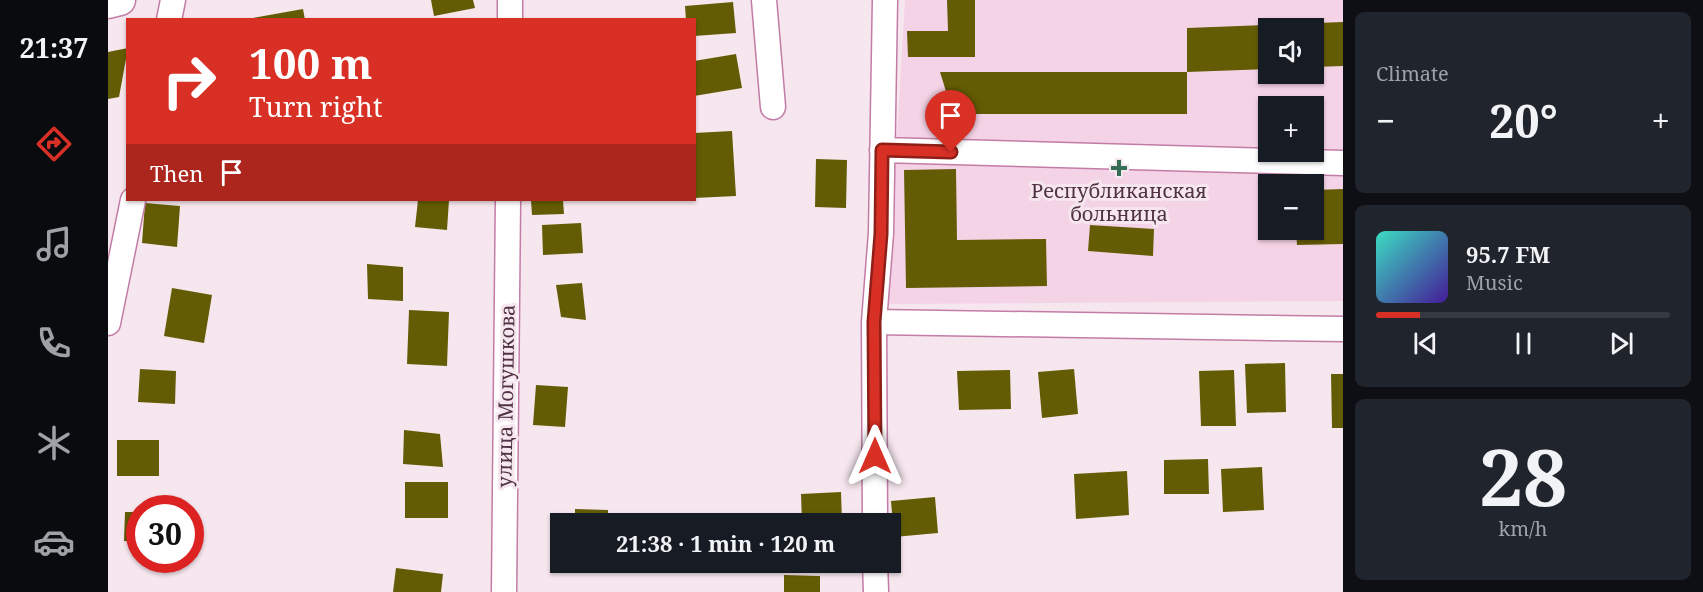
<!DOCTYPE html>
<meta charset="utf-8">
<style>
:root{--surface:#171b24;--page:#20242c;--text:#f1f3f6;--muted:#9ea1a6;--line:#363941;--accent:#d93025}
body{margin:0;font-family:"Noto Serif",serif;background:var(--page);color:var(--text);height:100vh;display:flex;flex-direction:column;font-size:22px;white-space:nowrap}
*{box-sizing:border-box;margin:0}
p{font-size:20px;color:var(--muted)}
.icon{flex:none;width:33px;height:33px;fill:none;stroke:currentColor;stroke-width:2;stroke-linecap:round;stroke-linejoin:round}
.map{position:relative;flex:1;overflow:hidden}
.side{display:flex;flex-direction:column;gap:12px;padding:12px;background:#0d0f14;width:360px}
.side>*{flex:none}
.banner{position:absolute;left:18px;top:18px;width:570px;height:183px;border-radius:0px;box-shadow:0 2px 4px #0004;background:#d93025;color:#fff;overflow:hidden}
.fabs{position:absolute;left:1150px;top:18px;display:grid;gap:12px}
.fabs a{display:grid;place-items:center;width:66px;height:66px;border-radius:0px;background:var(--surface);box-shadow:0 2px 4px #0004;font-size:30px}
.speed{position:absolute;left:18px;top:495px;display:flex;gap:12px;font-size:30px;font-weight:700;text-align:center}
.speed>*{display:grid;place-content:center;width:78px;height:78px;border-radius:50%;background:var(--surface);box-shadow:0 2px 4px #0004;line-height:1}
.speed .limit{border:9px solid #d22;background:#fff;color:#111}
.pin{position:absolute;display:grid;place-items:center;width:51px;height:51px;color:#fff;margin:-62px -26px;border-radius:50% 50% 50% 0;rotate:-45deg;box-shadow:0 0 6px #0007}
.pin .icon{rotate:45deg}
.me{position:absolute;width:66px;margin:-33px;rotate:0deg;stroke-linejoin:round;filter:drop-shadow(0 0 4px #0008)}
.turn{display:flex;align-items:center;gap:21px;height:126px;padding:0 24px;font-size:27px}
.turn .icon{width:78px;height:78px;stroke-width:2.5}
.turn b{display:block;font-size:42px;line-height:51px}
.then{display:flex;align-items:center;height:57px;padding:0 24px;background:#0003;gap:12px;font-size:22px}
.big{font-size:45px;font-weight:700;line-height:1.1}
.side .tile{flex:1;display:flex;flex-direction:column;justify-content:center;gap:9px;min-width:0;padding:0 21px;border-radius:9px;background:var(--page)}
.side .dial{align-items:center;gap:0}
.dial b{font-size:78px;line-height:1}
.song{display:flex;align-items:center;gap:18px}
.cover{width:72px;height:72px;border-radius:9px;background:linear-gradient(135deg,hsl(170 70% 55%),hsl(260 70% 35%))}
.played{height:6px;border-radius:3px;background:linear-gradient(90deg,var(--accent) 15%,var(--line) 15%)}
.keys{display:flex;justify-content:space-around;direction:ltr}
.heat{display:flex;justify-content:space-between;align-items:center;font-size:33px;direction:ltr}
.trip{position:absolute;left:442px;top:513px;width:351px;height:60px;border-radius:0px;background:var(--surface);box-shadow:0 2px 4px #0004;font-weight:700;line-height:60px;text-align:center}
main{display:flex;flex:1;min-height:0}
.tabs{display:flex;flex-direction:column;width:108px;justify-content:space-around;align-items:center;background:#090b0e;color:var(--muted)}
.tabs .icon{width:42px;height:42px}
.tabs .selected{color:var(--accent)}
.tabs b{font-size:27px;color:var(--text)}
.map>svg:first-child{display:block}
.built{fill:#f5d3e6;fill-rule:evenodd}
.building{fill:#645c04}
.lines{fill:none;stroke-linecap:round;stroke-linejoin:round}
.minor-casing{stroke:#c37ca6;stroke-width:27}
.major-casing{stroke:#c37ca6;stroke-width:33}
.minor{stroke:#fff;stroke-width:24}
.major{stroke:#fff;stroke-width:30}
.route-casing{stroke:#8d1f18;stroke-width:15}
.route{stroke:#d93025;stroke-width:10}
.poi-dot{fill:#356e55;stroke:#f6e6ee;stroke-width:2}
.labels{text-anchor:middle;stroke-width:6;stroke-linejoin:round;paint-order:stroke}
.poi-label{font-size:20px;fill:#503244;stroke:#f6e6ee}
.street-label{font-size:20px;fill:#503244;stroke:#f6e6ee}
</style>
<main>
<nav class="tabs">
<b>21:37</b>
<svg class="icon selected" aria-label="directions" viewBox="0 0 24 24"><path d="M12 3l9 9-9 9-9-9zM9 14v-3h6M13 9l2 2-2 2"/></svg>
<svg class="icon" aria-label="music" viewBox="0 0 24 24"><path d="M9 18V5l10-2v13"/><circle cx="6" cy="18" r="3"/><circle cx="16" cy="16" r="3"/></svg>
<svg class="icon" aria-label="phone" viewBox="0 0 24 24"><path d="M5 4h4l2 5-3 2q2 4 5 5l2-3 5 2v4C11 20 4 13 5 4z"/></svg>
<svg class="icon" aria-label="climate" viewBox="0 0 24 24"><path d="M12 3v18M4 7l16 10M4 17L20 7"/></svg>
<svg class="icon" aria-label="car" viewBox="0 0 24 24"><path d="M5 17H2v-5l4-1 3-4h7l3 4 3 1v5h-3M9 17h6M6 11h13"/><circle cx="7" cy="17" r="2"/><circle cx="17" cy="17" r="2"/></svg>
</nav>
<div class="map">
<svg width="1235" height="592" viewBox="0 0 1235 592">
<rect width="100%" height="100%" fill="#f6e6ee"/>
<path class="built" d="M797 0H1235V301L779 304ZM1161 28H1206V74H1161ZM1161 106H1206V152H1161ZM1161 184H1206V230H1161Z"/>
<path class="building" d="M323 0H365L367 8 326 16Z
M839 0H867V57H800L799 31H840Z
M625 2 628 33 586 36V20H578L577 6Z
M195 9 197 20H145V18Z
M1235 22V66L1206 67V28H1161V69L1079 72V114H845L832 72H1079V28Z
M20 48 11 97 0 99V52Z
M628 54 634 88 586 96V61Z
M624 131 628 196 586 198V133Z
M708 159 739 160 738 208 707 207Z
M848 169 849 240 938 239 939 286 798 288 796 170Z
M1235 189V244L1189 245 1188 230H1206V190Z
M310 200H341L339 230 307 227Z
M423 200H455L456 214 424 215Z
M37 203 72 206 69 247 34 243Z
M473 223 475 253 435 255 434 225Z
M982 225 1046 229 1045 256 980 251Z
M259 264 295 267V301L260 299Z
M474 283 478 320 453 317 448 285Z
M64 288 104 295 96 343 56 336Z
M301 310 341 312 339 366 299 364Z
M1177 363 1178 412 1139 413 1137 364Z
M32 369 68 371 67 404 30 402Z
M966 369 970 414 934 418 930 372Z
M902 370 903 409 851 410 849 371Z
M1126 370 1128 426H1093L1091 371Z
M1223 374H1235V428H1224Z
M428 385 460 387 457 427 425 425Z
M296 430 332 434 335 467 295 464Z
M9 440H51V476H9Z
M1100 459 1101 494H1056V460Z
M1154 467 1156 510 1115 512 1113 469Z
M1019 471 1021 515 968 519 966 474Z
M297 482H340V518H297Z
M733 492 734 524H694L693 494Z
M827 497 830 533 786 537 783 501Z
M467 509 500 510V524H467Z
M17 512H32V541H16Z
M288 568 335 574 333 592H285Z
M676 575 712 576V592H676Z"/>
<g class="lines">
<defs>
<path id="minor" d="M656 0 665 107
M61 20 65 0
M402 20V0
M774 150 1235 163
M766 322 1235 329
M0 323 25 200
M767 524 766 322 773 233 777 0
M767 562 768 592
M396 592 400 200"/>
<path id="major" d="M0 3 12 0"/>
</defs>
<use href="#minor" class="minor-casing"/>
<use href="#major" class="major-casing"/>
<use href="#minor" class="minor"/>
<use href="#major" class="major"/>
</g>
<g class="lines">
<defs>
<path id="route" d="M767 456 766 322 773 234 774 150 843 152"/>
</defs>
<use href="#route" class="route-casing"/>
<use href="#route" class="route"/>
</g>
<path class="poi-dot" d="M1008 159h6v6h6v6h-6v6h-6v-6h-6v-6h6z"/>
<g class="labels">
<g class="poi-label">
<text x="1011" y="198">Республиканская<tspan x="1011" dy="23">больница</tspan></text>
</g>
<g class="street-label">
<text transform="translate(398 396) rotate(-89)" y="7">улица Могушкова</text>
</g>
</g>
</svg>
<div class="fabs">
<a><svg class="icon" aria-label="sound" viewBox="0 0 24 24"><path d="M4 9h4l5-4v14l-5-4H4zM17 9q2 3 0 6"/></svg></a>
<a>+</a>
<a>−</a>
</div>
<div class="speed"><div class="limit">30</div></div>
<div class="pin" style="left:843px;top:152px;background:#d93025"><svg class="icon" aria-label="arrive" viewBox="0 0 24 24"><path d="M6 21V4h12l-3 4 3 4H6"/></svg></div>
<svg class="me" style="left:767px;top:456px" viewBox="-20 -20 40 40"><path d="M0-17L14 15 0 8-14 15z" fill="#d93025" stroke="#fff" stroke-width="4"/></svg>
<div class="trip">21:38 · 1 min · 120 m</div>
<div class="banner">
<div class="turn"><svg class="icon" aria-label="right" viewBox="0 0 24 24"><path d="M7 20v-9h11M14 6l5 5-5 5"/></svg><div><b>100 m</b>Turn right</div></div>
<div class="then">Then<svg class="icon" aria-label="arrive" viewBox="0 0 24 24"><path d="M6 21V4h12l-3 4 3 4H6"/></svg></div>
</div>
</div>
<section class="side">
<div class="tile"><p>Climate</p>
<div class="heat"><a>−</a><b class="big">20°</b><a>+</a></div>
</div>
<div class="tile">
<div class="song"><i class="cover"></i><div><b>95.7 FM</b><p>Music</p></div></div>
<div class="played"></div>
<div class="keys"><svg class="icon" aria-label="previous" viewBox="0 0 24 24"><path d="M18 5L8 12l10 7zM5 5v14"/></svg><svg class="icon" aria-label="pause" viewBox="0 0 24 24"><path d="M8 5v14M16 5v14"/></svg><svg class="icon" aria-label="next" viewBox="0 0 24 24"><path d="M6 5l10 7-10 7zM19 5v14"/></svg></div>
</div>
<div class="tile dial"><b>28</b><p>km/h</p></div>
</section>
</main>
